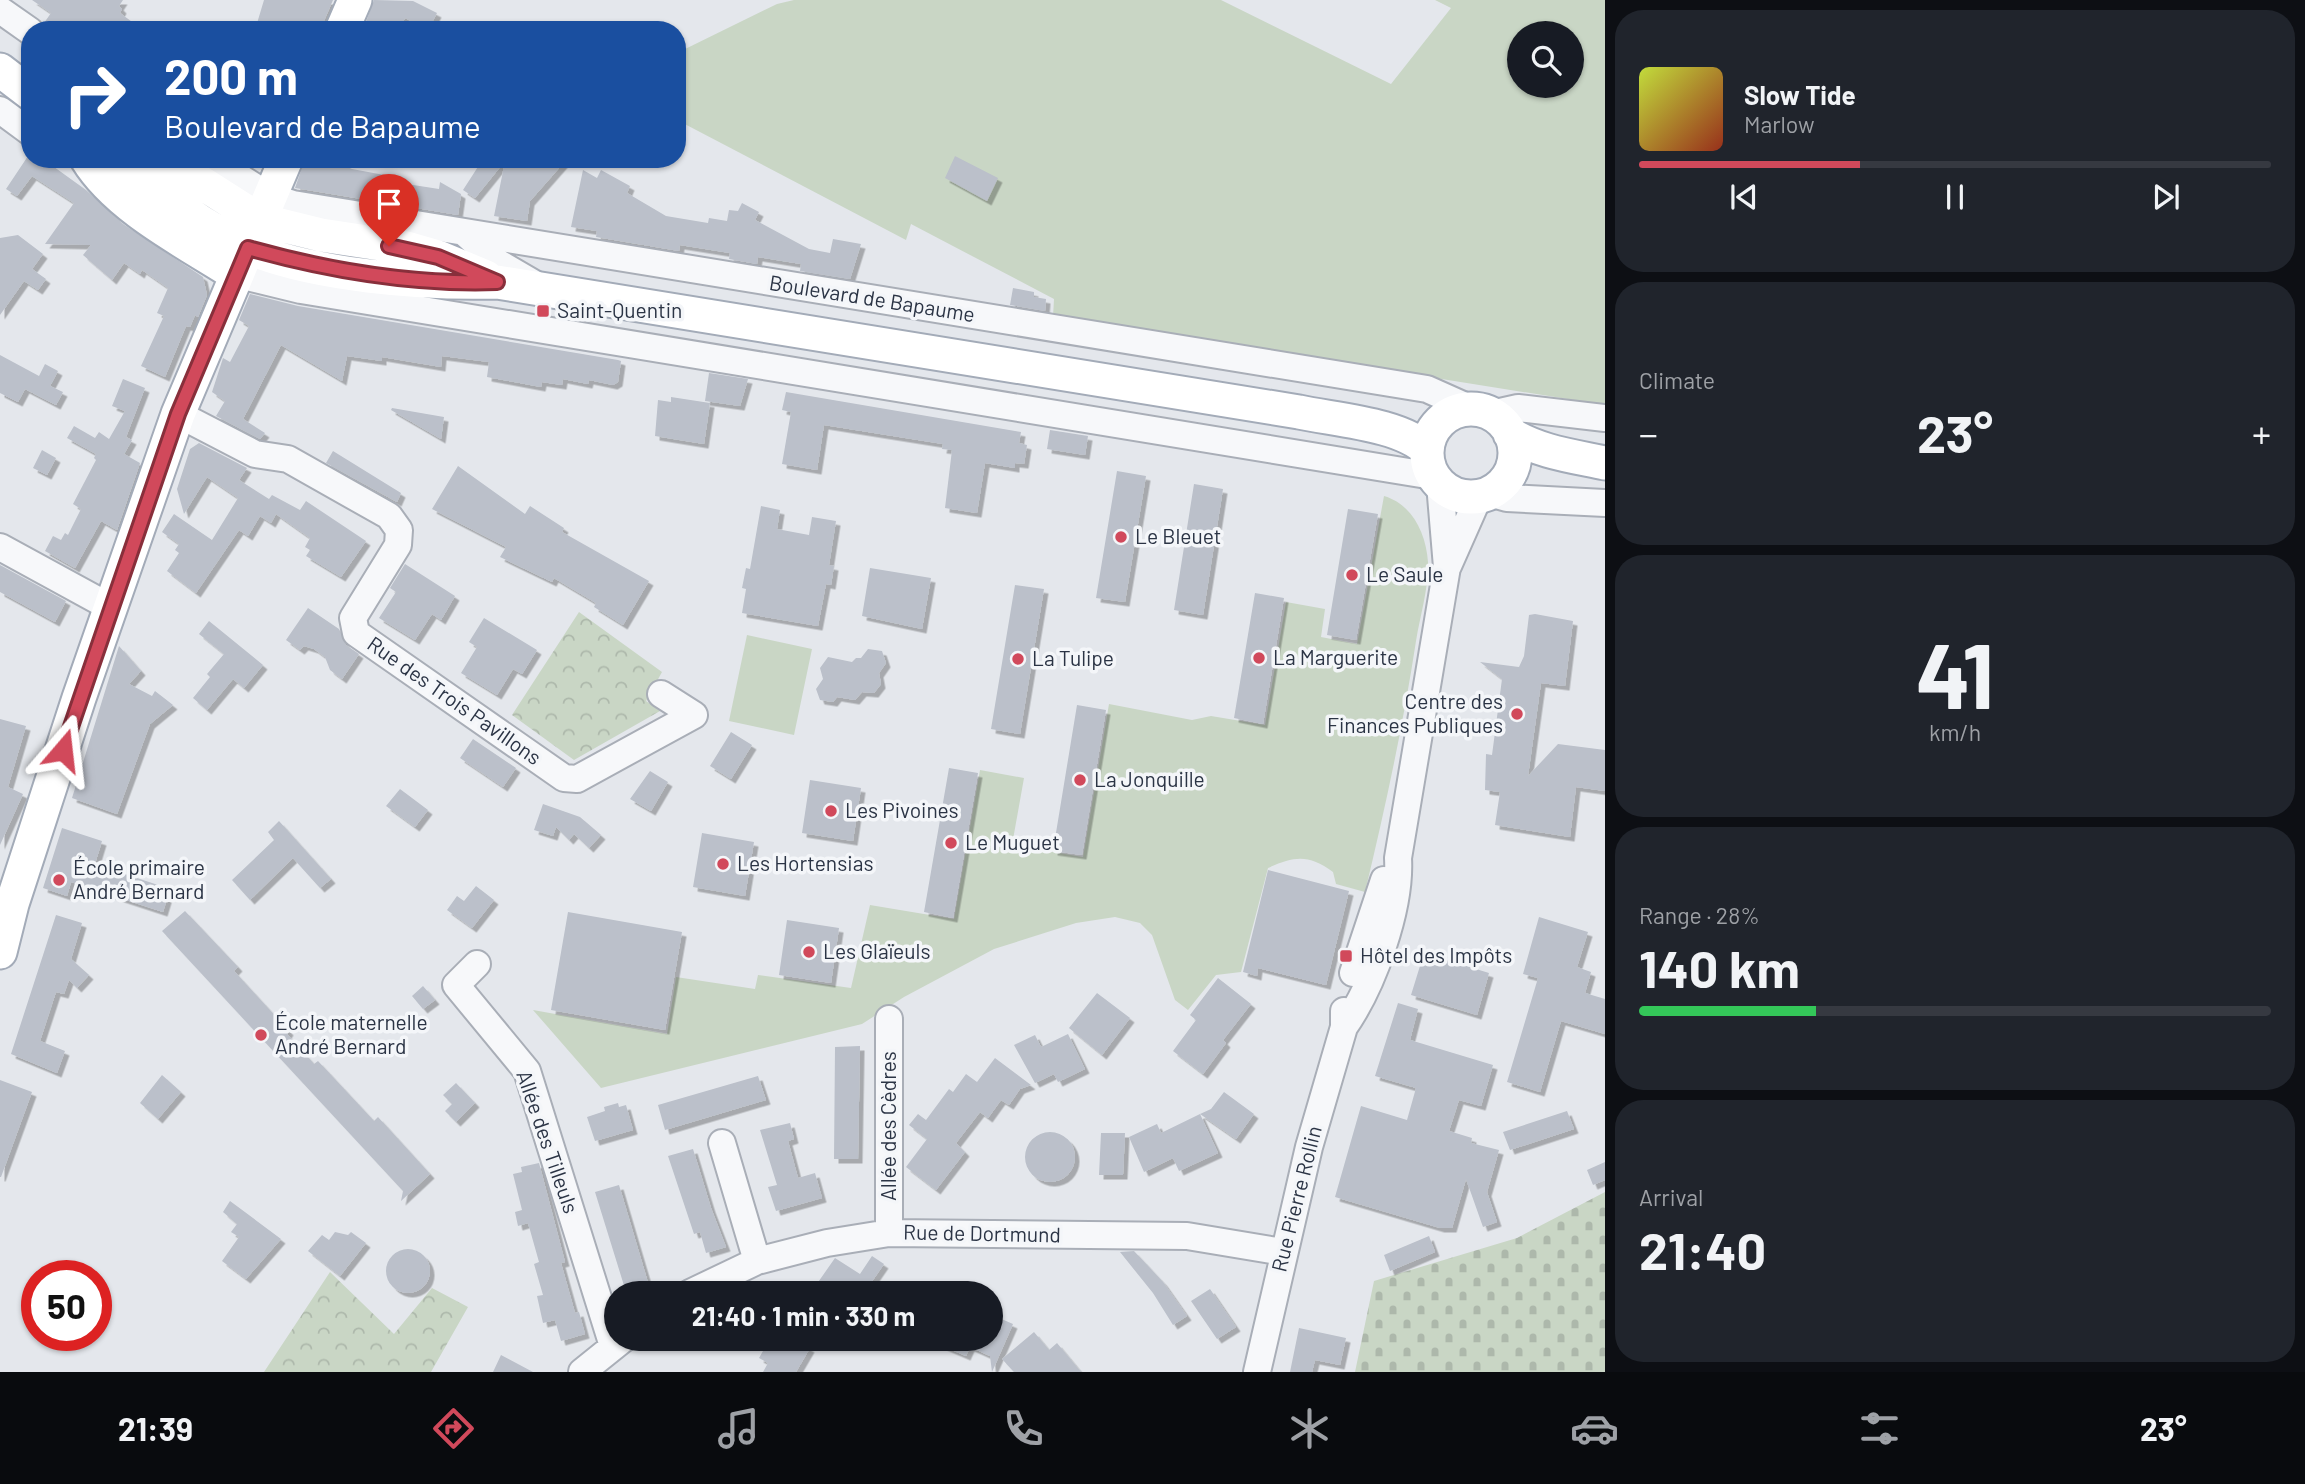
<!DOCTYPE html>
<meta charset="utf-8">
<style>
:root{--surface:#171b24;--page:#20242c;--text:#f1f3f6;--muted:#9ea1a6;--line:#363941;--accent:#d1495b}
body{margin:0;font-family:Barlow,sans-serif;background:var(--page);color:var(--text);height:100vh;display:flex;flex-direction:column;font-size:26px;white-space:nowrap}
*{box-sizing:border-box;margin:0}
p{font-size:23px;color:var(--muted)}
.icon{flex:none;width:38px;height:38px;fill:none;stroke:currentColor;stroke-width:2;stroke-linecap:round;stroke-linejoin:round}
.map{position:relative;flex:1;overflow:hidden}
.panel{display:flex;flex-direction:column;gap:10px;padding:10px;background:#0d0f14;width:700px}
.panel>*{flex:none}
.hud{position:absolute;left:21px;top:21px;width:665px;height:147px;border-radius:28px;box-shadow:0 2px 5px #0004;background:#1a4fa0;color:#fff;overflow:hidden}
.fabs{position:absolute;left:1507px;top:21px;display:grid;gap:14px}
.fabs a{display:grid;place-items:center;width:77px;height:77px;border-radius:50%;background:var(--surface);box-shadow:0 2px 5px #0004;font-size:35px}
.speed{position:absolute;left:21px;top:1260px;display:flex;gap:14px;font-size:35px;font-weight:700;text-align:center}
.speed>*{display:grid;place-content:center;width:91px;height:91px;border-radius:50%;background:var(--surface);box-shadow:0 2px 5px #0004;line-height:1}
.speed .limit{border:10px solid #d22;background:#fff;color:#111}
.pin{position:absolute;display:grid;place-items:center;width:60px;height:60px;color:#fff;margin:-72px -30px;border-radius:50% 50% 50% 0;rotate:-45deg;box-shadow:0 0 7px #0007}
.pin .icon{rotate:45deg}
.me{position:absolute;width:77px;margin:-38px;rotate:17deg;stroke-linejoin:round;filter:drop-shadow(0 0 5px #0008)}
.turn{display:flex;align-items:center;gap:24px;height:147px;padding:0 28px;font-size:32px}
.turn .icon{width:91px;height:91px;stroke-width:2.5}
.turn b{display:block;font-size:49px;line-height:60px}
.big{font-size:52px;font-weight:700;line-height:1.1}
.panel .card{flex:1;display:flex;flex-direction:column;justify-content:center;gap:10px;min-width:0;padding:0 24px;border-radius:28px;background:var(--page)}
.panel .dial{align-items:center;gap:0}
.dial b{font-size:91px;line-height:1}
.song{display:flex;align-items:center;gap:21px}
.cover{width:84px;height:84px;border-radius:10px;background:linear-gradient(135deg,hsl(70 70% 55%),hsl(10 70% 35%))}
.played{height:7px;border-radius:4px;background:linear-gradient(90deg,var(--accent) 35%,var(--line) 35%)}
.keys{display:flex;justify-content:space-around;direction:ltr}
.heat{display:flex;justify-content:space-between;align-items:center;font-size:38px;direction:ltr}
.charge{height:10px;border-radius:5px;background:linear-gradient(90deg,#34c759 28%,var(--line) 0)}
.trip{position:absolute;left:604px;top:1281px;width:399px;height:70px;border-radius:35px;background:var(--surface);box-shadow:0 2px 5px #0004;font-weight:700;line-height:70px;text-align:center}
.dock{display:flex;height:112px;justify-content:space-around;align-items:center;background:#090b0e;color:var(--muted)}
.dock .icon{width:49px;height:49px}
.dock .current{color:var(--accent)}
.dock b{font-size:32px;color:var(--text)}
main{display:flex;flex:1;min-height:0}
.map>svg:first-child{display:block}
.forest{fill:url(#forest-crowns)}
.cemetery{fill:url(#cemetery-stones)}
.green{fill:#c9d6c5;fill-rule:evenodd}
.building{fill:#bbc0ca;filter:url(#shadow)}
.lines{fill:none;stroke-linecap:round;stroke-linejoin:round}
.minor-casing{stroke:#a9aeb7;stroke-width:30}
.major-casing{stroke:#a3abb8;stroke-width:37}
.minor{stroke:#f7f8fa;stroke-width:26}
.major{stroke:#fff;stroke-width:33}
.route-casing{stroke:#882f3b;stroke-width:18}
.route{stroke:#d1495b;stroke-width:12}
.poi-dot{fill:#d1495b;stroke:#f4f6f9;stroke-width:2.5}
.labels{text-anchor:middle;stroke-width:7;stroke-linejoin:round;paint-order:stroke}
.street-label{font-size:21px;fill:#2b3445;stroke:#f4f6f9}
.poi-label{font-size:21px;fill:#2b3445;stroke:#f4f6f9;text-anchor:start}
</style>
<main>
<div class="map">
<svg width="1605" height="1372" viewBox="0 0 1605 1372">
<defs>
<pattern id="forest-crowns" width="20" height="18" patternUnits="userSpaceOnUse" patternTransform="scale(1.75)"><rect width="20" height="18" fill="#c9d6c5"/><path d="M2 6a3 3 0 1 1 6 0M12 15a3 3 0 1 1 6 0" fill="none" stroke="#adb8ab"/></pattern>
<pattern id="cemetery-stones" width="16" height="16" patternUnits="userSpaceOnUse" patternTransform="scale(1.75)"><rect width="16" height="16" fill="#c9d6c5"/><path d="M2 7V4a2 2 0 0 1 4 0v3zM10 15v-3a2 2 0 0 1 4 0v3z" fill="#adb8ab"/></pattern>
<filter id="shadow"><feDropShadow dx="4.5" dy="4.5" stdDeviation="0" flood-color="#0004"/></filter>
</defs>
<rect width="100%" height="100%" fill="#e4e7ec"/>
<path class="forest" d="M579 612 662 672 646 701 660 711 574 760 512 715Z
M330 1272 394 1334 432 1288 468 1307 431 1372H264Z"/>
<path class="cemetery" d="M1605 1192V1372H1355L1374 1281 1517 1238Z"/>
<path class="green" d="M794 0H1221L1391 84 1451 8 1435 0H1605V405L1053 317 1054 299 911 224 906 240 677 120V53L777 4ZM1519 33H1572V86H1519Z
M1384 496C1412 504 1426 533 1428 562 1429 587 1420 616 1416 641 1403 726 1385 809 1365 892L1336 884 1333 872C1309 854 1294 856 1268 868L1241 972 1216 975 1188 1010 1175 1000 1152 935 1140 923 1115 917 1076 923 994 949 904 997 862 1024 601 1088 533 1010 667 1034 676 977 755 989 758 975 851 988 870 905 954 919 980 770 1024 778 1012 845 1083 857 1109 704 1192 720 1211 716 1265 725 1286 602 1325 609 1321 637 1357 644Z
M747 635 812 649 794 735 729 721Z"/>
<path class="building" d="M32 0H123L119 6 122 9 120 13 143 30H45L44 23 51 13Z
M264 0H333L320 30H255Z
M374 0 413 1 437 13 428 30 405 18 399 30H363Z
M30 153V159H43L86 190 123 224 203 277 207 295 198 317 195 315 190 327 186 326 165 377 141 366 164 316 157 313 168 288 142 270 140 274 124 263 112 280 83 255 91 245 45 244 74 203 32 176 17 196 6 189Z
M955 156 998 178 987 201 945 178Z
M305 159H329L352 169 395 177 394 182 439 189 440 182 461 194 458 215 295 188Z
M483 159H567L530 201 527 221 494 216 505 161 475 198 463 190Z
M583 170 597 178 601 170 630 186 627 193 666 216 708 223 709 218 727 221 729 210 738 211 742 203 759 212 755 220 809 249 830 253 833 239 861 244 850 279 800 271 801 264 758 257 757 264 729 259 730 253 680 245 679 251 596 237 597 231 571 227Z
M18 235 43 254 32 269 46 279 38 290 24 281 0 315V238Z
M1013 288 1034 292V297L1046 299 1045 311 1010 305Z
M250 294 298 306 618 360 621 361 618 382 613 385 589 380 588 384 563 379 562 385 542 382 541 387 487 377 489 362 442 356 441 367 382 357V361L347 356 342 381 281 345 243 419 265 433 260 439 216 416 225 401 212 392 223 358 230 362 249 326 239 320Z
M0 355 39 376 45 364 58 371 50 386 63 392 56 405 25 389 18 402 0 393Z
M709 373 748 379 740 406 705 401Z
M123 379 145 388 126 437 132 440 124 454 140 463 117 530 101 521 75 568 45 551 53 536 61 540 65 533 68 535 81 509 73 504 96 460 94 458 96 454 67 438 74 426 95 438 99 432 109 439 125 411 112 406Z
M786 392 1021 432 1019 443 1027 445 1024 464 1015 463V468L985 463 977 513 945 508 952 450 942 449 943 444 824 425 817 470 782 464 791 412 782 410Z
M671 397 710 403 704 444 655 436 658 400 671 402Z
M392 408 444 417 441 439 391 410Z
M1050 430 1088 436 1085 455 1047 449Z
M199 443 247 468 239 480 269 499 272 495 300 510 306 501 366 541 341 577 306 556 310 550 305 547 310 538 276 514 271 523 260 516 248 536 239 530 196 593 167 571 179 553 175 550 179 544 162 532 174 514 212 540 238 498 207 477 184 514 177 489 190 449Z
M42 450 56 458 47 475 33 468Z
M333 451 401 493 397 502 326 463Z
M458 466 525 514 530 506 564 528 562 532 649 581 623 625 594 607 596 603 554 578 552 582 500 557 506 547 432 509Z
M1117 471 1146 476 1125 602 1096 598Z
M1194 484 1223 489 1203 615 1174 610Z
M761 506 780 510 777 529 809 535 812 517 836 521 829 565 834 566 831 585 826 584 818 626 742 613 746 589 742 588 746 568 750 569Z
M1348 509 1378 514 1356 640 1327 635Z
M405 564 455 596 441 620 432 614 415 640 379 618 396 592 390 588Z
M0 565 66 601 55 622 0 592Z
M870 568 931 578 922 629 862 616Z
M1015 585 1044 589 1020 734 991 729Z
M1255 593 1284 598 1263 724 1234 718Z
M308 608 339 629 346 645 359 654 342 679 330 670 325 657 314 649 304 646 300 650 286 640Z
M1535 614 1573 621 1565 686 1541 683 1528 776 1558 744 1605 750V791L1576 787 1570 837 1495 825 1500 792 1485 790 1486 754 1492 755 1502 679 1480 662 1519 667 1524 656 1529 615Z
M484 618 537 650 522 674 513 669 497 695 461 673 477 647 469 642Z
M209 621 263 665 244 688 233 679 207 710 193 698 210 677 207 674 224 654 199 634Z
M119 646 141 671 129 684 152 696 155 691 173 705 150 724 117 814 72 798Z
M868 649 882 651 886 663 879 673 881 684 874 693 862 692 855 700 837 697 833 702 820 700 816 689 823 679 820 668 828 657 852 662 856 658H861Z
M1077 705 1106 710 1082 855 1053 851Z
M0 719 26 726 8 787 23 794 0 845Z
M731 732 752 745 731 779 710 766Z
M473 739 516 768 503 787 460 758Z
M949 768 978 773 953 918 924 912Z
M650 771 668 782 651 811 630 799Z
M810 780 861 788 853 841 802 833Z
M400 789 428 810 415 827 386 806Z
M543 804 580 817 601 835 589 848 574 834 569 840 556 827 553 836 534 830Z
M279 821 331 879 320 888 293 858 250 900 232 880 274 840 268 832Z
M62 828 102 841 95 864 170 889 163 912 71 882 67 896 43 888Z
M702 833 754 842 745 896 693 887Z
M1268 870 1349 891 1326 985 1258 968 1257 976 1243 972Z
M476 886 494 900 472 928 447 910 457 896 464 901Z
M185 911 238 967 234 971 289 1031 287 1034 314 1064 318 1061 374 1121 378 1117 430 1174 401 1201 403 1191 162 931Z
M568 912 682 932 665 1030 551 1010Z
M56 915 82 923 71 959 89 975 77 988 69 980 64 994 56 992 40 1041 65 1051 57 1073 11 1054Z
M1539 917 1588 932 1577 967 1591 972 1585 993 1605 999V1034L1561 1021 1540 1092 1507 1082 1538 978 1523 974Z
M787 920 839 928 831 983 779 975Z
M1424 953 1489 973 1477 1015 1411 995Z
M1218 978 1251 1004 1223 1040 1226 1043 1203 1074 1173 1051 1196 1020 1190 1015Z
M423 986 435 1000 423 1009 412 996Z
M1097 993 1130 1018 1102 1055 1069 1028Z
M1398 1003 1418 1009 1410 1040 1493 1065 1481 1106 1459 1100 1449 1131 1472 1138 1471 1143 1499 1150 1487 1192 1497 1222 1483 1227 1466 1179 1452 1228H1440L1335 1197 1361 1106 1407 1120 1416 1088 1375 1076Z
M1068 1034 1085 1069 1058 1082 1054 1074 1035 1083 1014 1045 1035 1035 1041 1047Z
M860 1046 858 1159H834L835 1047Z
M995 1058 1031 1085 1020 1089 1009 1105 1001 1100 988 1118 980 1112 956 1143 965 1152 936 1190 906 1167 927 1139 909 1125 918 1114 926 1120 949 1089 953 1092 966 1074 977 1082Z
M162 1075 181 1092 158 1119 140 1103Z
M758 1076 766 1100 665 1130 658 1105Z
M0 1080 32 1092 1 1177H0Z
M456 1083 475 1103 456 1122 445 1111 452 1104 443 1095Z
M1224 1092 1254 1114 1236 1139 1200 1114 1211 1109Z
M618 1103 619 1107 626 1105 633 1130 595 1141 587 1117 605 1111 604 1107Z
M1567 1111 1574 1129 1510 1150 1503 1132Z
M1200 1114 1218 1153 1179 1171 1173 1158 1144 1172 1129 1137 1157 1124 1161 1133Z
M790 1123 794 1139 788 1141 798 1178 815 1173 822 1198 776 1211 768 1187 777 1185 760 1130Z
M1025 1157a25 25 0 1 1 50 0a25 25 0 1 1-50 0Z
M1101 1133H1125L1123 1175H1099Z
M693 1149 711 1208 726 1247 706 1253 700 1232 694 1234 668 1156Z
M1605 1162V1180L1593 1185 1587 1170Z
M539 1163 565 1262 561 1263 575 1313 579 1312 585 1334 561 1341 555 1320 543 1323 537 1296 543 1295 534 1264 539 1262 528 1223 518 1226 515 1212 522 1210 513 1174 522 1172 521 1167Z
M619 1185 649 1286 626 1292 595 1192Z
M230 1201 281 1239 246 1279 222 1261 239 1237 231 1232 237 1224 223 1212Z
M335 1232 348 1235 351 1232 366 1243 340 1276 308 1251 322 1235 329 1240Z
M1429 1236 1435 1252 1390 1271 1384 1255Z
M386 1271a22 22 0 1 1 44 0a22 22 0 1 1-44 0Z
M1134 1251 1163 1282 1187 1316 1173 1325 1153 1293 1120 1252Z
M872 1256 884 1264 864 1293H822L814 1288 835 1258 860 1274Z
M1210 1289 1236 1327 1217 1339 1191 1301Z
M990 1314 1013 1324 992 1372 990 1356 970 1347 966 1356 926 1339H990Z
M1299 1328 1346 1338 1340 1365 1315 1360 1312 1372H1290Z
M1034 1332 1049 1350 1057 1343 1081 1372H1014L1002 1359Z
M770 1339H794L810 1348 796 1372H763L768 1363 759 1358Z
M501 1355 533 1372H493Z"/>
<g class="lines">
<defs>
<path id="minor" d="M0 10 30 31
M0 110 30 132
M211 159 269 196 293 204 1427 389 1474 410
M466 234 497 262 533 283
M235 274 301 290 1433 476
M178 414 255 454 288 459 389 516 399 530 398 545 353 618 356 633 564 778 577 779 694 715 661 694
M1491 414 1518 408 1605 418
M1489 493 1507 498 1605 503
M0 547 110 607
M1448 566 1479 496
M477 964 456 985 527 1071 613 1346
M1353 973 1384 880
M1344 1027C1373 986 1401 908 1398 858L1447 567 1440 484
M722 1143 757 1261
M889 1233V1019
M690 1293 757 1261 827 1243 889 1233 1187 1236 1283 1252
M582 1372 623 1339
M1257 1372 1309 1147 1344 1027V1011"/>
<path id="major" d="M342 30 355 0
M0 70 30 93
M87 159C117 208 187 243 235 274
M116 159C157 191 197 224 244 246 311 276 425 284 497 282L1299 412C1336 420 1401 424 1427 450
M164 159 260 220 321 235 407 248 438 257 486 277
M1427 453a44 44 0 1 1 88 0a44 44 0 1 1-88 0Z
M1510 434C1539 452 1572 456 1605 463
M0 952 12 904 79 698 178 414 286 159"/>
</defs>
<use href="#minor" class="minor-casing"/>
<use href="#major" class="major-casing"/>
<use href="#minor" class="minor"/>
<use href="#major" class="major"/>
</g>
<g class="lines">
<defs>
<path id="route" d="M63 750 178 414 248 248C330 271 412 285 497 282L438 257 389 246"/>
</defs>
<use href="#route" class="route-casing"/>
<use href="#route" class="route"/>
</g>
<g class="poi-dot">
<rect x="536" y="304" width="14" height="14" rx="3.5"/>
<circle cx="1121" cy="537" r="7"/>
<circle cx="1352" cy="575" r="7"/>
<circle cx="1259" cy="658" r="7"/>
<circle cx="1018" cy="659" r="7"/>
<circle cx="1517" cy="714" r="7"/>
<circle cx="1080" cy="780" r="7"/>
<circle cx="831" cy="811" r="7"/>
<circle cx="951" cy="843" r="7"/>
<circle cx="723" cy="864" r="7"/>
<circle cx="59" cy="880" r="7"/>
<circle cx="809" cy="952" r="7"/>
<rect x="1339" y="949" width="14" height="14" rx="3.5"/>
<circle cx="261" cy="1035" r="7"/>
</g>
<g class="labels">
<g class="street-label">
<text transform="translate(872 299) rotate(9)" y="7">Boulevard de Bapaume</text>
<text transform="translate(454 701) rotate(35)" y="7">Rue des Trois Pavillons</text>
<text transform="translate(889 1126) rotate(-90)" y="7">Allée des Cèdres</text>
<text transform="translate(547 1142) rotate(71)" y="7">Allée des Tilleuls</text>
<text transform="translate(1297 1199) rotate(-76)" y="7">Rue Pierre Rollin</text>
<text transform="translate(982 1234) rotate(1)" y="7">Rue de Dortmund</text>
</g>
<g class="poi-label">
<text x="557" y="318">Saint-Quentin</text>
<text x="1135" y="544">Le Bleuet</text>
<text x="1366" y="582">Le Saule</text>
<text x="1273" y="665">La Marguerite</text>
<text x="1032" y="666">La Tulipe</text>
<text x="1503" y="709" text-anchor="end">Centre des<tspan x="1503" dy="24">Finances Publiques</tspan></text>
<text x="1094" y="787">La Jonquille</text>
<text x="845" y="818">Les Pivoines</text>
<text x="965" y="850">Le Muguet</text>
<text x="737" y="871">Les Hortensias</text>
<text x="73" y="875">École primaire<tspan x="73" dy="24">André Bernard</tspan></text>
<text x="823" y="959">Les Glaïeuls</text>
<text x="1360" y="963">Hôtel des Impôts</text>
<text x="275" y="1030">École maternelle<tspan x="275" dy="24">André Bernard</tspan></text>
</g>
</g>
</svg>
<div class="fabs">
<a><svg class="icon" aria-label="search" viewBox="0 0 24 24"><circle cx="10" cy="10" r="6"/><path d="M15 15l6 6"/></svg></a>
</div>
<div class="speed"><div class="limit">50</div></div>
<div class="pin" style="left:389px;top:246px;background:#d93025"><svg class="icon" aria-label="arrive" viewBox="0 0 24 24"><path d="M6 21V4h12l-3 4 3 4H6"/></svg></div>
<svg class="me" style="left:63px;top:750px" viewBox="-20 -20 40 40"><path d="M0-17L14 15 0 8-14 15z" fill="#d1495b" stroke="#fff" stroke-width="4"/></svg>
<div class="trip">21:40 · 1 min · 330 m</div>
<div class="hud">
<div class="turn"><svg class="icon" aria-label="right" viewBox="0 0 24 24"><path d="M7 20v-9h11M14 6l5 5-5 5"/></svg><div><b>200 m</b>Boulevard de Bapaume</div></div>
</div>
</div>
<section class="panel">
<div class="card">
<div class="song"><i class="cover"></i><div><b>Slow Tide</b><p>Marlow</p></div></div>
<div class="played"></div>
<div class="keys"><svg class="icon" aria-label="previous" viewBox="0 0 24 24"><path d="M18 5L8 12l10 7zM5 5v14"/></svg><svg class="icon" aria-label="pause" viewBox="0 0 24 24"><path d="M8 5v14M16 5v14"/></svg><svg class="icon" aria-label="next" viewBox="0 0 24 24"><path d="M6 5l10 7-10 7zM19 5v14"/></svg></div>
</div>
<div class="card"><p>Climate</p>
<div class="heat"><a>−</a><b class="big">23°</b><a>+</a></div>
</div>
<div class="card dial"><b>41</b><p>km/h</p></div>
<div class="card"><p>Range · 28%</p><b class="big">140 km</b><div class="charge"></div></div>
<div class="card"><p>Arrival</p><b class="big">21:40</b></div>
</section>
</main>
<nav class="dock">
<b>21:39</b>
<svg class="icon current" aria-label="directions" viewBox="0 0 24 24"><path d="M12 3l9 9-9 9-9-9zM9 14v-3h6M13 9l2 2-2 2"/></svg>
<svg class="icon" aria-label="music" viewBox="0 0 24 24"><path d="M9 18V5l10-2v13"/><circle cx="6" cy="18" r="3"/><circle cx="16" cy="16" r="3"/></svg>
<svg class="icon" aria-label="phone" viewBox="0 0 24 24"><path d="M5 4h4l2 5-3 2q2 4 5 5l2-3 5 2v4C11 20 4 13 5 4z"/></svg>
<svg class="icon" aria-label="climate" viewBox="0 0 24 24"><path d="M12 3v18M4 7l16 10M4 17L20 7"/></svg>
<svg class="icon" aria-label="car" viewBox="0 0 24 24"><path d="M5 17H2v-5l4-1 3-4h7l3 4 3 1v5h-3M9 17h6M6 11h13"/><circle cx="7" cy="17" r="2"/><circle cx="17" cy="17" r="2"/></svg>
<svg class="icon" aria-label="filters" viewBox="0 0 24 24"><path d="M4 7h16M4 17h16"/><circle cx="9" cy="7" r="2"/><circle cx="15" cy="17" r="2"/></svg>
<b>23°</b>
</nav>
